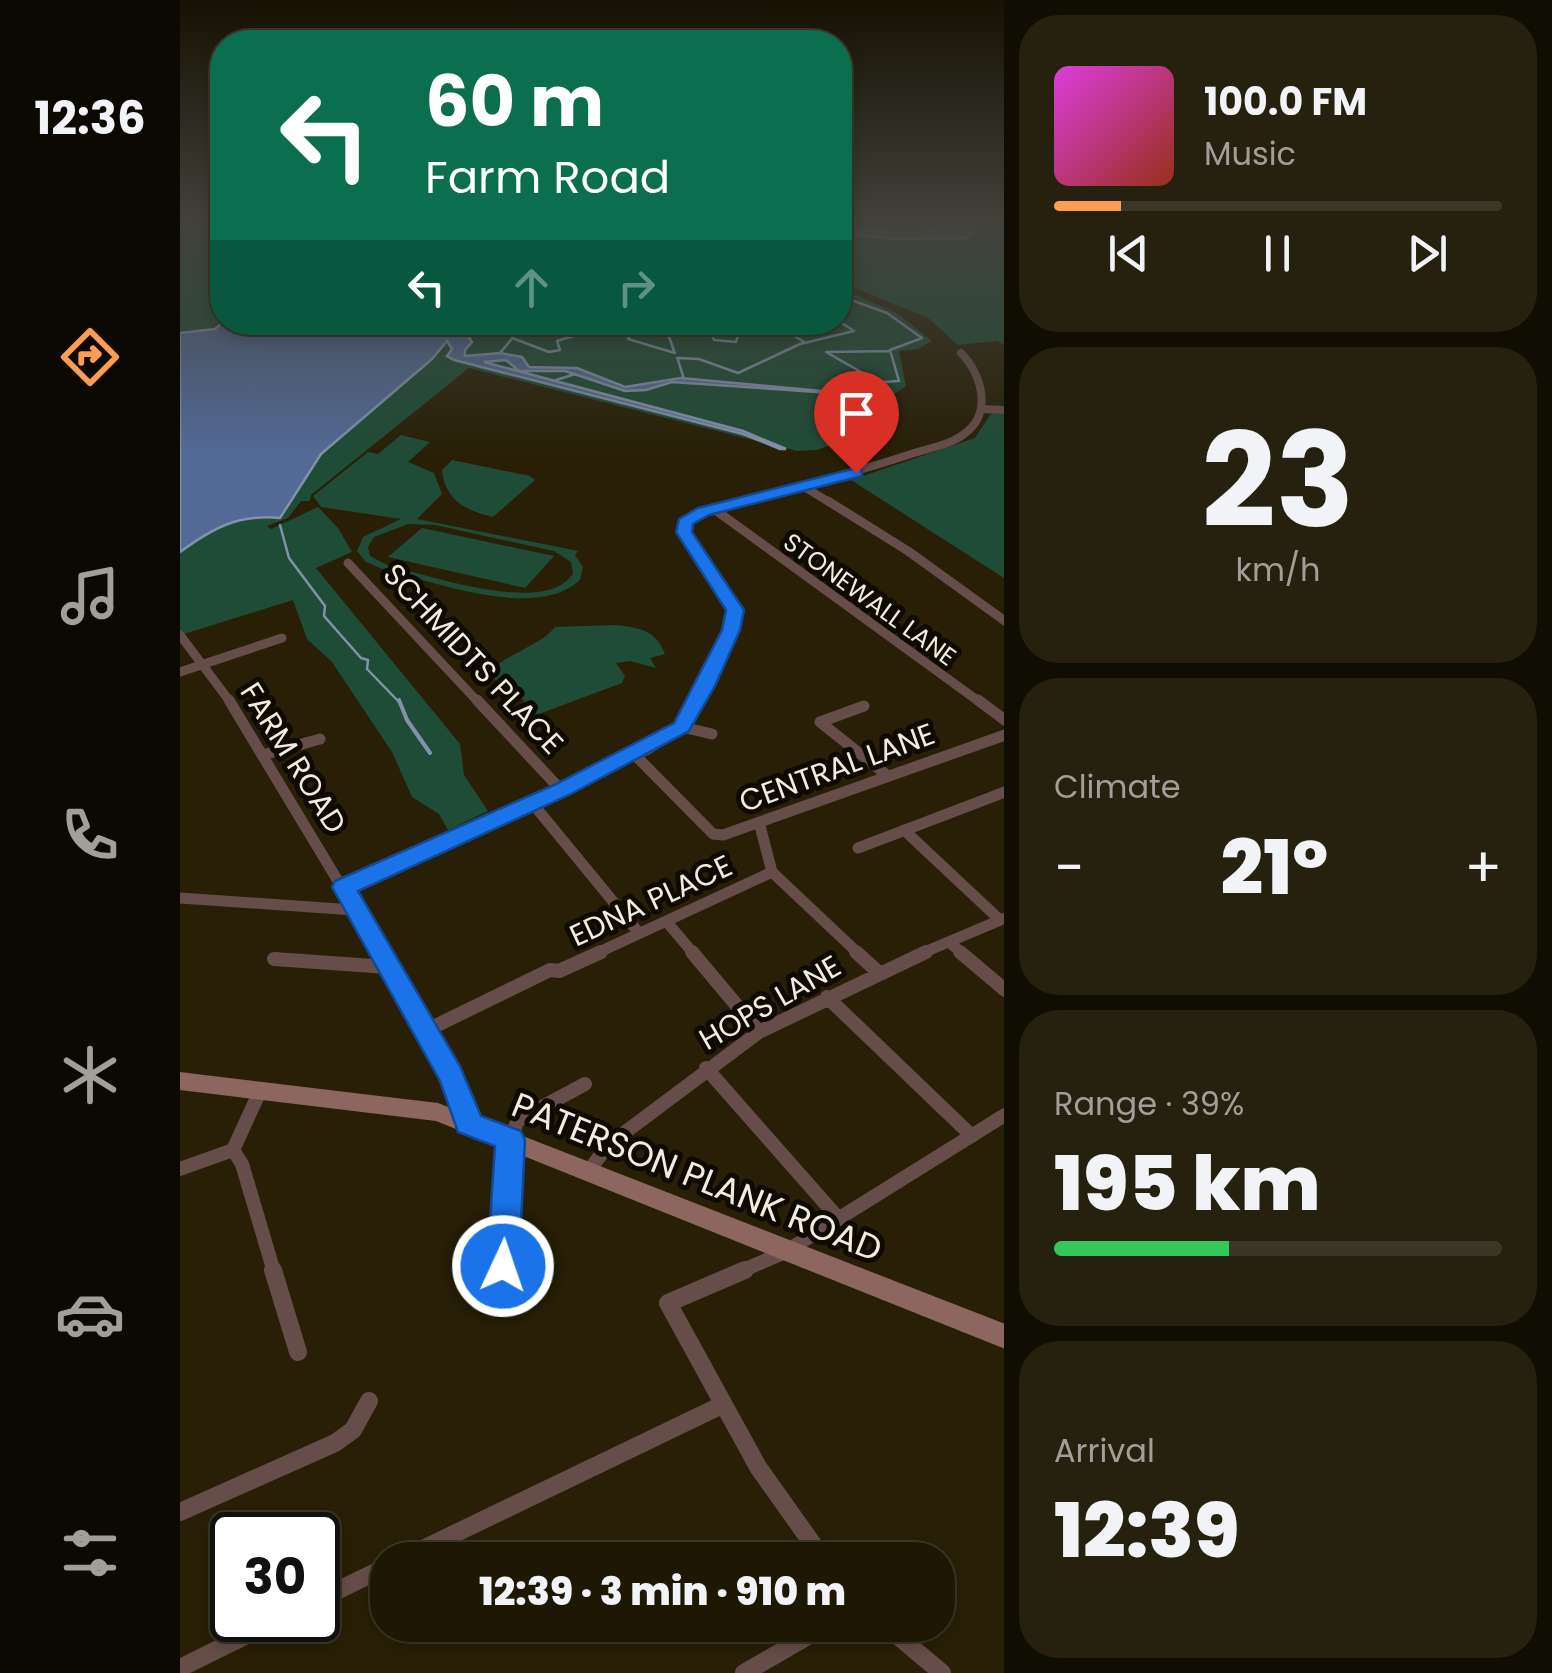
<!DOCTYPE html>
<meta charset="utf-8">
<style>
:root{--surface:#1e1704;--page:#26200e;--text:#f1f3f6;--muted:#a19f9a;--line:#3c3626;--accent:#fd9d54}
body{margin:0;font-family:Poppins,sans-serif;background:var(--page);color:var(--text);height:100vh;display:flex;flex-direction:column;font-size:38px;white-space:nowrap}
*{box-sizing:border-box;margin:0}
p{font-size:32px;color:var(--muted)}
.icon{flex:none;width:55px;height:55px;fill:none;stroke:currentColor;stroke-width:2;stroke-linecap:round;stroke-linejoin:round}
.map{position:relative;flex:1;overflow:hidden}
.details{display:flex;flex-direction:column;gap:15px;padding:15px;background:#100d02;width:548px}
.details>*{flex:none}
.guide{position:absolute;left:30px;top:30px;width:642px;height:305px;border-radius:40px;box-shadow:0 5px 15px #0003,0 0 0 2px var(--line);background:#0b6e4f;color:#fff;overflow:hidden}
.speed{position:absolute;left:30px;top:1512px;display:flex;gap:20px;font-size:50px;font-weight:700;text-align:center}
.speed>*{display:grid;place-content:center;width:130px;height:130px;border-radius:50%;background:var(--surface);box-shadow:0 5px 15px #0003,0 0 0 2px var(--line);line-height:1}
.speed .limit{border:5px solid #111;border-radius:15px;background:#fff;color:#111}
.pin{position:absolute;display:grid;place-items:center;width:85px;height:85px;color:#fff;margin:-102px -42px;border-radius:50% 50% 50% 0;rotate:-45deg;box-shadow:0 0 10px #0007}
.pin .icon{rotate:45deg}
.me{position:absolute;width:110px;margin:-55px;rotate:3deg;stroke-linejoin:round;filter:drop-shadow(0 0 8px #0008)}
.turn{display:flex;align-items:center;gap:35px;height:210px;padding:0 50px;font-size:45px}
.turn .icon{width:130px;height:130px;stroke-width:2.5}
.turn b{display:block;font-size:70px;line-height:85px}
.lanes{display:flex;align-items:center;height:95px;padding:0 50px;background:#0003;justify-content:center;gap:50px;direction:ltr}
.lanes .off{opacity:.35}
.big{font-size:75px;font-weight:800;line-height:1.1}
.details .widget{flex:1;display:flex;flex-direction:column;justify-content:center;gap:15px;min-width:0;padding:0 35px;border-radius:40px;background:var(--page)}
.details .dial{align-items:center;gap:0}
.dial b{font-size:130px;line-height:1}
.song{display:flex;align-items:center;gap:30px}
.cover{width:120px;height:120px;border-radius:15px;background:linear-gradient(135deg,hsl(300 70% 55%),hsl(10 70% 35%))}
.played{height:10px;border-radius:5px;background:linear-gradient(90deg,var(--accent) 15%,var(--line) 15%)}
.keys{display:flex;justify-content:space-around;direction:ltr}
.heat{display:flex;justify-content:space-between;align-items:center;font-size:55px;direction:ltr}
.charge{height:15px;border-radius:8px;background:linear-gradient(90deg,#34c759 39%,var(--line) 0)}
.trip{position:absolute;left:190px;top:1542px;width:585px;height:100px;border-radius:40px;background:var(--surface);box-shadow:0 5px 15px #0003,0 0 0 2px var(--line);font-weight:800;line-height:100px;text-align:center}
main{display:flex;flex:1;min-height:0}
.dock{display:flex;flex-direction:column;width:180px;justify-content:space-around;align-items:center;background:#0c0902;color:var(--muted)}
.dock .icon{width:70px;height:70px}
.dock .on{color:var(--accent)}
.dock b{font-size:45px;color:var(--text)}
.map>svg:first-child{display:block}
.green{fill:#1f4c37;fill-rule:evenodd}
.water{fill:#536a96;stroke:#8391ab;stroke-width:2.5}
.lines{fill:none;stroke-linecap:round;stroke-linejoin:round}
.stream-far1{stroke:#8391ab;stroke-width:2.5}
.stream{stroke:#8391ab;stroke-width:4}
.street-far4{stroke:#664d49;stroke-width:8}
.street-far3{stroke:#664d49;stroke-width:9}
.street-far2{stroke:#664d49;stroke-width:11}
.street-far1{stroke:#664d49;stroke-width:14}
.street{stroke:#664d49;stroke-width:18}
.secondary{fill:#8d665f;fill-rule:evenodd}
.route{fill:#1a73e8;stroke:#114b97;stroke-width:2.5}
.labels{text-anchor:middle;stroke-width:10;stroke-linejoin:round;paint-order:stroke}
.far-street-label{font-size:25px;fill:#f2ecdd;stroke:#0e0a02}
.street-label{font-size:30px;fill:#f2ecdd;stroke:#0e0a02}
.near-street-label{font-size:35px;fill:#f2ecdd;stroke:#0e0a02}
</style>
<main>
<nav class="dock">
<b>12:36</b>
<svg class="icon on" aria-label="directions" viewBox="0 0 24 24"><path d="M12 3l9 9-9 9-9-9zM9 14v-3h6M13 9l2 2-2 2"/></svg>
<svg class="icon" aria-label="music" viewBox="0 0 24 24"><path d="M9 18V5l10-2v13"/><circle cx="6" cy="18" r="3"/><circle cx="16" cy="16" r="3"/></svg>
<svg class="icon" aria-label="phone" viewBox="0 0 24 24"><path d="M5 4h4l2 5-3 2q2 4 5 5l2-3 5 2v4C11 20 4 13 5 4z"/></svg>
<svg class="icon" aria-label="climate" viewBox="0 0 24 24"><path d="M12 3v18M4 7l16 10M4 17L20 7"/></svg>
<svg class="icon" aria-label="car" viewBox="0 0 24 24"><path d="M5 17H2v-5l4-1 3-4h7l3 4 3 1v5h-3M9 17h6M6 11h13"/><circle cx="7" cy="17" r="2"/><circle cx="17" cy="17" r="2"/></svg>
<svg class="icon" aria-label="filters" viewBox="0 0 24 24"><path d="M4 7h16M4 17h16"/><circle cx="9" cy="7" r="2"/><circle cx="15" cy="17" r="2"/></svg>
</nav>
<div class="map">
<svg width="825" height="1673" viewBox="0 0 825 1673">
<rect width="100%" height="100%" fill="#281f06"/>
<path class="green" d="M0 221H42L43 323 35 329 0 333Z
M660 221H719L762 228C736 244 689 232 660 227Z
M800 221H824V345L817 341 778 345 748 318 660 282V234L717 239 786 238Z
M660 288 717 313 752 341 738 349 719 351 726 386 708 398 720 419 637 450 617 451 289 368 131 495 130 501H121L108 518 87 526 91 529 138 507 158 528 172 552 136 568 280 744 284 775 308 811 268 830 259 814 232 797 212 752 152 662 127 639 113 600 4 634 0 632V552C33 528 58 514 100 517L141 454 252 359 267 341 294 323 660 322Z
M811 414H824V578L671 480 795 438Z
M221 435 250 442 228 462 254 473 262 494 237 519 398 551 395 555 403 567 400 580C356 621 257 582 205 570L186 562 177 551 183 537 221 519 141 507 133 496 188 452 198 454ZM228 524 255 525 374 551 391 562 393 573C368 617 250 575 209 566L190 556 188 547 194 537Z
M272 460 350 476 355 480 313 517C286 511 265 500 262 470Z
M242 528 374 556 345 588 208 557Z
M436 625C460 628 476 630 485 654L470 658 476 668 450 661 436 663 445 676 442 683 348 718 340 710 344 700 327 693 310 674C316 658 361 646 375 627Z"/>
<path class="water" d="M719 221H802L786 238 718 239 660 234V227L727 234 761 229Z
M43 322 294 323 285 330 292 342 285 350V356L320 353 342 357 349 367 397 368 445 387 501 378 696 396 492 382 466 390 445 391 385 371H339L326 360 304 362 563 431 606 449H600L563 434 274 360 267 356 272 349 267 341 252 359 141 454 100 518C58 514 33 528 0 552V333L35 329Z"/>
<g class="lines">
<path class="stream-far1" d="M660 296 707 313 742 338
M465 322 466 327 452 332 448 339 495 353
M484 322 494 351
M526 322 534 340 556 342 559 331C584 322 603 328 624 342
M332 338 369 352 380 350 377 341 404 333 451 334
M320 353 346 322
M497 358 519 359 558 373 620 344 674 331 660 322
M498 360 504 379
M373 381 395 374
M688 383 719 381 710 350 742 338
M680 394 688 376 646 352 710 351
M100 525 109 558 145 606 144 616 181 658 188 660 187 669 220 703"/>
<path class="stream" d="M219 700 227 720 250 753"/>
<path class="street-far4" d="M801 409 825 410
M623 486 652 504
M555 504C615 488 675 473 734 453 750 448 770 445 784 434 813 414 802 374 781 353"/>
<path class="street-far3" d="M648 501 728 551 825 621
M534 509 801 703
M168 563 299 703
M0 635 51 703
M0 672 102 638
M519 703 541 654 555 610 504 532 505 522 523 512 564 501"/>
<path class="street-far2" d="M49 700 202 954
M297 700 381 790
M798 700 825 720
M684 706 640 722 708 776
M502 727 532 734
M83 755 140 739
M455 755 533 834 543 835 825 735
M353 804 459 933
M579 822 592 872 679 954
M724 830 820 920
M678 848 825 792
M164 887 466 750 502 727 521 700
M0 898 174 910
M486 921 514 954
M769 942 783 954
M415 954 592 872
M740 954 825 918"/>
<path class="street-far1" d="M201 952C231 1006 274 1063 288 1124
M512 952 579 1032
M676 952 698 972
M780 952 825 990
M94 959 207 967
M647 997 792 1136
M245 1031 370 970 379 971 421 952
M526 1068 659 1219
M81 1089 53 1150 62 1164 94 1272
M0 1169 53 1150
M408 1172 428 1145 579 1032 746 952
M323 1266 330 1139 338 1120 405 1084
M559 1272 605 1252 825 1115"/>
<path class="street" d="M93 1270 118 1352
M565 1270 488 1303 578 1467 644 1560
M0 1512 155 1443 173 1430 189 1401
M220 1560 540 1406
M138 1600 208 1566
M705 1625 762 1673
M0 1668 97 1620
M564 1673 647 1625"/>
<path class="secondary" d="M0 1072 258 1103 825 1324V1349L256 1121 0 1090Z"/>
</g>
<linearGradient id="sky" x2="0" y2="1"><stop stop-color="#161103"/><stop offset="0.49" stop-color="#42423b"/><stop offset="1" stop-color="#42423b" stop-opacity="0"/></linearGradient>
<rect width="825" height="455" fill="url(#sky)"/>
<path class="route" d="M676 468 682 470V476L529 515 513 524 512 532 564 610 560 630 535 686 509 731 389 795 178 891 280 1066 301 1116 341 1131 345 1140 339 1266 334 1277 323 1281 312 1277 307 1266 315 1146 278 1132 260 1081 152 887 155 881 374 785 494 723 542 630 546 610 496 532 499 519 518 508Z"/>
<g class="labels">
<g class="far-street-label">
<text transform="translate(690 599) rotate(36)" y="9">STONEWALL LANE</text>
</g>
<g class="street-label">
<text transform="translate(293 659) rotate(47)" y="10">SCHMIDTS PLACE</text>
<text transform="translate(113 758) rotate(58)" y="10">FARM ROAD</text>
<text transform="translate(657 768) rotate(-20)" y="10">CENTRAL LANE</text>
<text transform="translate(471 901) rotate(-25)" y="10">EDNA PLACE</text>
<text transform="translate(590 1003) rotate(-30)" y="10">HOPS LANE</text>
</g>
<g class="near-street-label">
<text transform="translate(517 1177) rotate(22)" y="12">PATERSON PLANK ROAD</text>
</g>
</g>
</svg>
<div class="speed"><div class="limit">30</div></div>
<div class="pin" style="left:676px;top:473px;background:#d93025"><svg class="icon" aria-label="arrive" viewBox="0 0 24 24"><path d="M6 21V4h12l-3 4 3 4H6"/></svg></div>
<svg class="me" style="left:323px;top:1266px" viewBox="-20 -20 40 40"><circle r="17" fill="#1a73e8" stroke="#fff" stroke-width="3"/><path d="M0-11L8 9 0 5-8 9z" fill="#fff"/></svg>
<div class="trip">12:39 · 3 min · 910 m</div>
<div class="guide">
<div class="turn"><svg class="icon" aria-label="left" viewBox="0 0 24 24"><path d="M17 20v-9H6M10 6l-5 5 5 5"/></svg><div><b>60 m</b>Farm Road</div></div>
<div class="lanes"><svg class="icon" aria-label="left" viewBox="0 0 24 24"><path d="M17 20v-9H6M10 6l-5 5 5 5"/></svg><svg class="icon off" aria-label="ahead" viewBox="0 0 24 24"><path d="M12 20V5M6 11l6-6 6 6"/></svg><svg class="icon off" aria-label="right" viewBox="0 0 24 24"><path d="M7 20v-9h11M14 6l5 5-5 5"/></svg></div>
</div>
</div>
<section class="details">
<div class="widget">
<div class="song"><i class="cover"></i><div><b>100.0 FM</b><p>Music</p></div></div>
<div class="played"></div>
<div class="keys"><svg class="icon" aria-label="previous" viewBox="0 0 24 24"><path d="M18 5L8 12l10 7zM5 5v14"/></svg><svg class="icon" aria-label="pause" viewBox="0 0 24 24"><path d="M8 5v14M16 5v14"/></svg><svg class="icon" aria-label="next" viewBox="0 0 24 24"><path d="M6 5l10 7-10 7zM19 5v14"/></svg></div>
</div>
<div class="widget dial"><b>23</b><p>km/h</p></div>
<div class="widget"><p>Climate</p>
<div class="heat"><a>−</a><b class="big">21°</b><a>+</a></div>
</div>
<div class="widget"><p>Range · 39%</p><b class="big">195 km</b><div class="charge"></div></div>
<div class="widget"><p>Arrival</p><b class="big">12:39</b></div>
</section>
</main>
